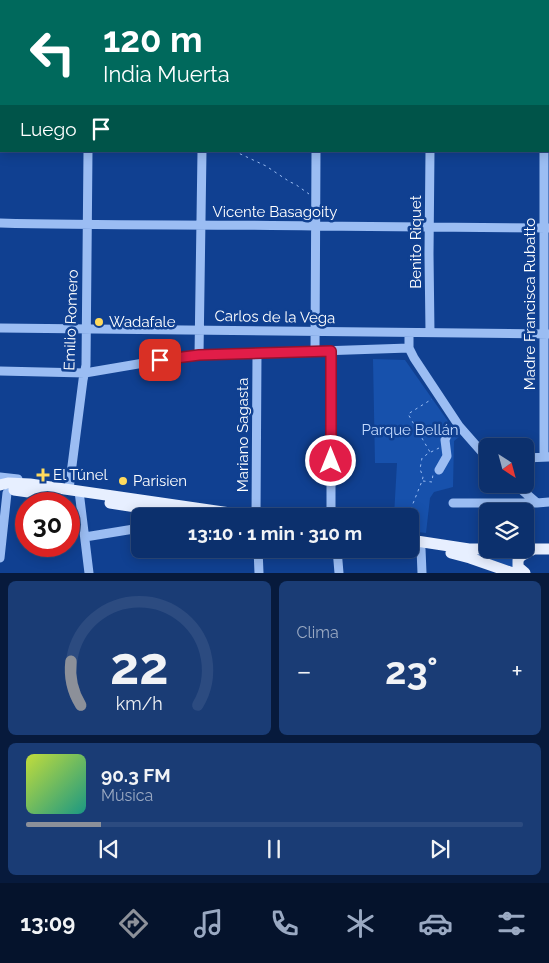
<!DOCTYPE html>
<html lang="es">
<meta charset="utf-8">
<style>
:root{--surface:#0c306d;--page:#1a3c75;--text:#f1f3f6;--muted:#9aa9c2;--line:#2c4b80;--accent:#8c9099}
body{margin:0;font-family:Raleway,sans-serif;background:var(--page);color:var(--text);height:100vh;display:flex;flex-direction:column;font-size:19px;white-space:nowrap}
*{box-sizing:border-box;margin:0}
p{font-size:16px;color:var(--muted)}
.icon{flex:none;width:28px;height:28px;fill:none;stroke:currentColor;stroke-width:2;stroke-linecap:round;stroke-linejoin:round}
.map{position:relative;height:573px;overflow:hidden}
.sheet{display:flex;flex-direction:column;gap:8px;padding:8px;background:#071a3c;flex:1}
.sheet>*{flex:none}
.top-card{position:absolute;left:0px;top:0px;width:550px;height:152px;box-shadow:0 2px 12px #0003,0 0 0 1px var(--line);background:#00695c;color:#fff;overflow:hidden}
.needle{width:32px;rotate:144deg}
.tools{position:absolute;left:479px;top:438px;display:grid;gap:10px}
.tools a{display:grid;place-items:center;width:55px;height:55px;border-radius:8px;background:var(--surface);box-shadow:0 2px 12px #0003,0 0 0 1px var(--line);font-size:25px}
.speed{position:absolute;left:15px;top:492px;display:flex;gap:10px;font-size:25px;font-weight:700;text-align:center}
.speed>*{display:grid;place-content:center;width:65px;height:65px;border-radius:50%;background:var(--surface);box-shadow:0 2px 12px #0003,0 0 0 1px var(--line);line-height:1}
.speed .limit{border:8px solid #d22;background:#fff;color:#111}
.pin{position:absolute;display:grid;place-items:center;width:42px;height:42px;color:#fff;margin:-21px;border-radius:10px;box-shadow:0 2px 8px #0006}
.me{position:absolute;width:55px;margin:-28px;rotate:0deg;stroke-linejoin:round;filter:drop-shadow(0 0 4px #0008)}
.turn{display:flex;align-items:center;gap:18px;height:105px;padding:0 20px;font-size:22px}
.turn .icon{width:65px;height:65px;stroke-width:2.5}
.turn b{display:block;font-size:35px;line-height:42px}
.then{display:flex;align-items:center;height:48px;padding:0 20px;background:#0003;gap:10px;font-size:19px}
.big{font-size:38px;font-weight:700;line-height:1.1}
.sheet .card{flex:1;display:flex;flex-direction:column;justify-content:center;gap:8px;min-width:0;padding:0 18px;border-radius:8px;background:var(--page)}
.sheet .dial{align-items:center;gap:0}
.dial svg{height:130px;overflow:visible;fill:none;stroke:var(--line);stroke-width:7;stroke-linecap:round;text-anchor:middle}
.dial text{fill:var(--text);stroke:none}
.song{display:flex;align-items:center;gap:15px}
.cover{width:60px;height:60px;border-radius:8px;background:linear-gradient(135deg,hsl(70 70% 55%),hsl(170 70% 35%))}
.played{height:5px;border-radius:2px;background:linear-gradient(90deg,var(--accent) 15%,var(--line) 15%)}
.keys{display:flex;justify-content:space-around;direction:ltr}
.heat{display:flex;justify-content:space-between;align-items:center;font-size:28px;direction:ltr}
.sheet .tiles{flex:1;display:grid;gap:8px;grid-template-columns:1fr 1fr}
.card:last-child{grid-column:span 2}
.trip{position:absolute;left:131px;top:508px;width:288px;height:50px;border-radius:8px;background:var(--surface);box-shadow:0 2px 12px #0003,0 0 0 1px var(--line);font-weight:700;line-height:50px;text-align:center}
.dock{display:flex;height:80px;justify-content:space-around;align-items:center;background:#05132c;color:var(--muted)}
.dock .icon{width:35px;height:35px}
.dock .selected{color:var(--accent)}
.dock b{font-size:22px;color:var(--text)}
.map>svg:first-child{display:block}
.green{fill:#1751ac}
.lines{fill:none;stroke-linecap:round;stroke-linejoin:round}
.path{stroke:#9bbdf3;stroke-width:1;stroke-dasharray:2.5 4;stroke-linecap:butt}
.minor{stroke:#9bbdf3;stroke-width:9}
.major{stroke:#e7efff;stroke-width:11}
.route-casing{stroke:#92132f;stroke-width:12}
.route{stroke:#e11d48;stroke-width:9}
.poi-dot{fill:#ffda5d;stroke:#104091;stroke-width:2}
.labels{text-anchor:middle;stroke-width:5;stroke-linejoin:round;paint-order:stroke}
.street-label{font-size:15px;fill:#fff;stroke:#104091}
.poi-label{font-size:15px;fill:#fff;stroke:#104091;text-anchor:start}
.park-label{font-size:15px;fill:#c3dafe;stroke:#104091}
</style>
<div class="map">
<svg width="549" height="573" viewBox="0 0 549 573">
<rect width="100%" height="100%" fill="#104091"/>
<path class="green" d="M373 359 405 360 459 437 454 441 453 487 434 492 430 498 426 533 410 531V516H394L397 463H375Z
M522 552 515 568 477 555 478 554Z"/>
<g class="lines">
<path class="path" d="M234 151 266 166 290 182 295 184 309 194
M431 452 439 448
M423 481 432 482 433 474
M410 516 412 506 422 481 423 477 420 469 422 458 430 452 408 414 432 399"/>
<path class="minor" d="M454 0 461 1
M30 1V0
M125 1 126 0
M222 1V0
M317 1 318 0
M412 1V0
M509 1 510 0
M0 19H1
M0 46H1
M0 112H1
M430 151 429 254 430 332
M0 223C105 226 209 224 314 226 393 226 471 228 549 228
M0 328 549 334
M409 333V348L414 358 459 426 488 459
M315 351 316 151
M199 355 202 151
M0 371 85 373 179 357 199 355 409 348
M544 457V151
M525 458 549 457
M439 470 447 456 445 440 447 435 459 426
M0 477 18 479
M515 484 537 503
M69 489 83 380 86 365 88 151
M79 491 89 573
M453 503H537L549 502
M256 516 257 354
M331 516V351
M85 537 140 528
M258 549 259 573
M337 549 339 573
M421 549 422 573
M0 558 7 493"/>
<path class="major" d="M0 485 8 483 30 484 251 516
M14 490 50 495
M110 503 188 515
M410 540 469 549H549
M451 553 470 558 513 573
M525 573 518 567V560L521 556 532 550"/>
</g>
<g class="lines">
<defs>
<path id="route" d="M160 360 199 355 331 351V461"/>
</defs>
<use href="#route" class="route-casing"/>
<use href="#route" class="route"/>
</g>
<g class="poi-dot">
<circle cx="99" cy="322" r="5"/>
<path d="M40.5 467.5h5v5h5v5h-5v5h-5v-5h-5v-5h5z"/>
<circle cx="123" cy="481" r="5"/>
</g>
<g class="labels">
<g class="street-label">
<text x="275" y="217">Vicente Basagoity</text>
<text transform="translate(416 242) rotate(-90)" y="5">Benito Riquet</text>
<text transform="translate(530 304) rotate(-90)" y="5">Madre Francisca Rubatto</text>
<text transform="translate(275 317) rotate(1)" y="5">Carlos de la Vega</text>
<text transform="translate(71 320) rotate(-88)" y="5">Emilio Romero</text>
<text transform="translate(243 435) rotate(-90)" y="5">Mariano Sagasta</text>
</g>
<g class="poi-label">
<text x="109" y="327">Wadafale</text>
<text x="53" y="480">El Túnel</text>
<text x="133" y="486">Parisien</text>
</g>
<g class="park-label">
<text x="410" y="435">Parque Bellán</text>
</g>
</g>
</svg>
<div class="tools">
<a><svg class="needle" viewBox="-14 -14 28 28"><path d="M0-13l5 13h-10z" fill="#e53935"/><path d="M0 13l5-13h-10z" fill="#9aa9c2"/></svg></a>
<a><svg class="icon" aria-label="layers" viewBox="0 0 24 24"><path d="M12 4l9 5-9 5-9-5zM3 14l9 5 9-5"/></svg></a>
</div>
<div class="speed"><div class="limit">30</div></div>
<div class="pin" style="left:160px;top:360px;background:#d93025"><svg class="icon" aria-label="arrive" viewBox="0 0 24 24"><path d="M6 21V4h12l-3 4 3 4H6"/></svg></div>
<svg class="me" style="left:331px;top:461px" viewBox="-20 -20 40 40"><circle r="17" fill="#e11d48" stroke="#fff" stroke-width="3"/><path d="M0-11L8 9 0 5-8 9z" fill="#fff"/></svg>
<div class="trip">13:10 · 1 min · 310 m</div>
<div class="top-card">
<div class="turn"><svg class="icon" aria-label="left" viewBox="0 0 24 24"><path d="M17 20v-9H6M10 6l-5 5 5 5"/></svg><div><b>120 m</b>India Muerta</div></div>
<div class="then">Luego<svg class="icon" aria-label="arrive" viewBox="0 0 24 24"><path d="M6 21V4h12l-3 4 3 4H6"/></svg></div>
</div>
</div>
<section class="sheet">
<div class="tiles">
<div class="card dial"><svg viewBox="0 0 100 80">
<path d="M14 69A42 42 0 1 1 86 69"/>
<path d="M14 69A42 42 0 0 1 8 42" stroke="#8c9099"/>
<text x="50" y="56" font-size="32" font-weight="700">22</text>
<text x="50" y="72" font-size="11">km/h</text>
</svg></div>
<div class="card"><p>Clima</p>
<div class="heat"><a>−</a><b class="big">23°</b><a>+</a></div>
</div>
<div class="card">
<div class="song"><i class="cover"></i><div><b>90.3 FM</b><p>Música</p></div></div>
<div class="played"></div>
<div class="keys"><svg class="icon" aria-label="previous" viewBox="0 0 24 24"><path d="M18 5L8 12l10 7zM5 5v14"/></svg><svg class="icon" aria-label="pause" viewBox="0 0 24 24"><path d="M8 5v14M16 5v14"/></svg><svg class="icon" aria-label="next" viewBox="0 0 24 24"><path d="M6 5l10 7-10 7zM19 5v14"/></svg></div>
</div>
</div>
</section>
<nav class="dock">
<b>13:09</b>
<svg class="icon selected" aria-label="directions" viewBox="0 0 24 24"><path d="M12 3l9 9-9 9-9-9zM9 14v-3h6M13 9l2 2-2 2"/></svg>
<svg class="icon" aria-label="music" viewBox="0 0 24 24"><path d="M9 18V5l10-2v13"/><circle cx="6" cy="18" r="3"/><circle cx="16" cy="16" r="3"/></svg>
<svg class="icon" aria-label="phone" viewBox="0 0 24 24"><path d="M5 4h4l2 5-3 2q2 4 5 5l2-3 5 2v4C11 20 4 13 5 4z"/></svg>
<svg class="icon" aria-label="climate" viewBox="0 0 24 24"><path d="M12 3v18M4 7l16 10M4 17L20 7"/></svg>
<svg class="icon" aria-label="car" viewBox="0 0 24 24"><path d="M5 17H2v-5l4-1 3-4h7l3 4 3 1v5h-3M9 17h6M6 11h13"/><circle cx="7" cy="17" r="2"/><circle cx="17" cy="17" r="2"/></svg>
<svg class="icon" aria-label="filters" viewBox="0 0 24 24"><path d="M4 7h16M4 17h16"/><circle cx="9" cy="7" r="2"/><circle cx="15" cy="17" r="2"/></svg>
</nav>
